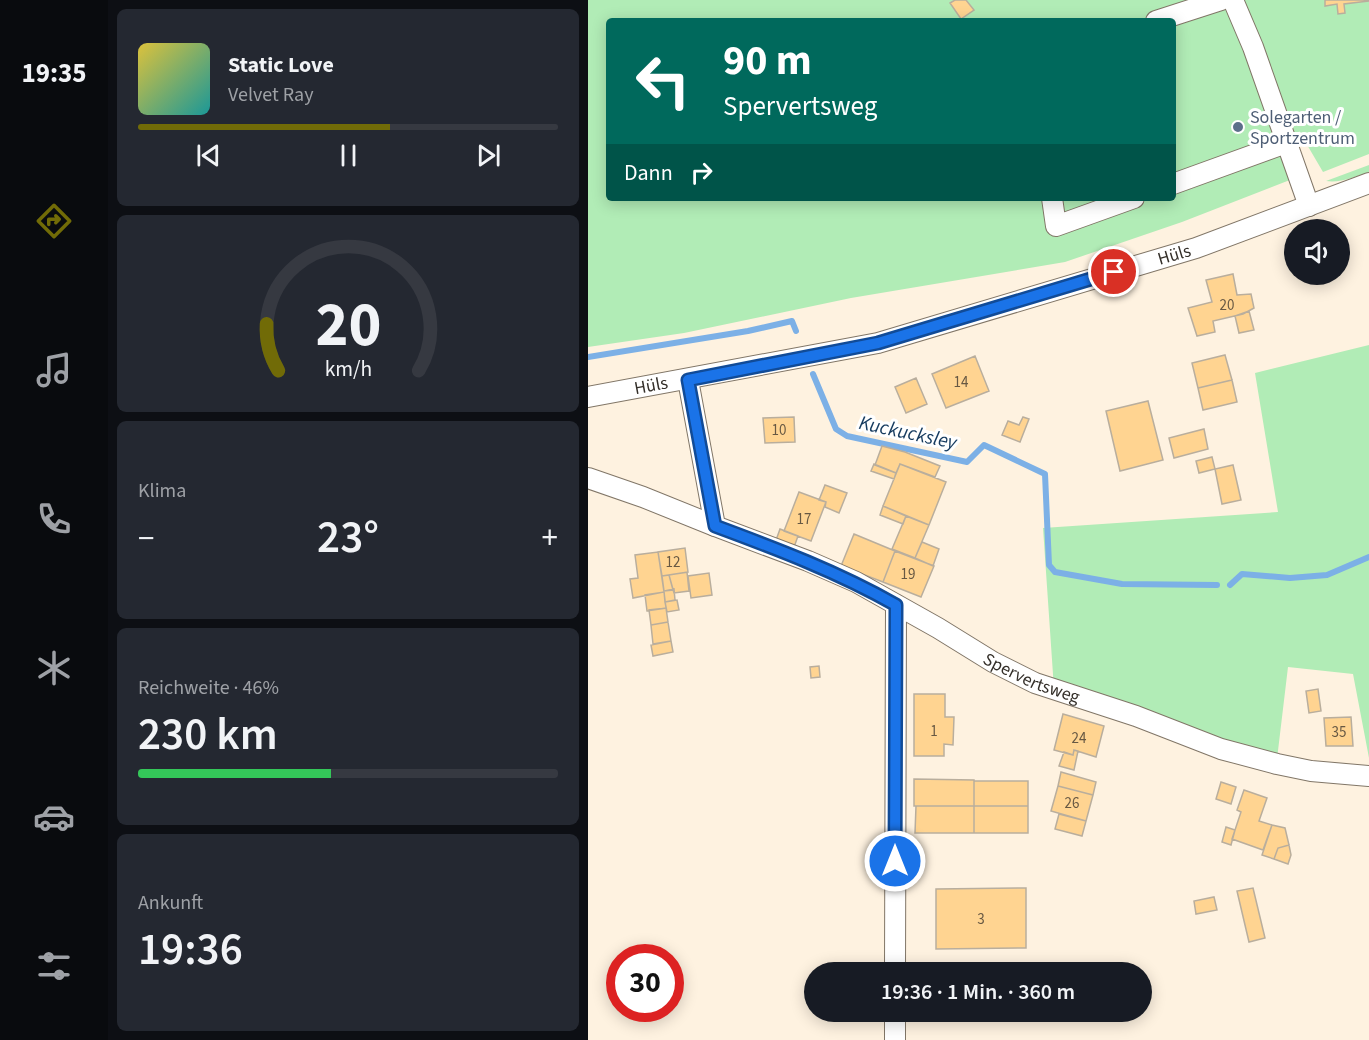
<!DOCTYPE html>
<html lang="de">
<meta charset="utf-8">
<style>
:root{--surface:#171b24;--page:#242831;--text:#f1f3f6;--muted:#9ea1a6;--line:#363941;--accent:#716b07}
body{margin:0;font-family:"Source Sans 3",sans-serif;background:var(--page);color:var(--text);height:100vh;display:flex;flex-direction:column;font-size:22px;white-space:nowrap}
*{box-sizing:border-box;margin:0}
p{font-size:20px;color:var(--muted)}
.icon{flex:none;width:33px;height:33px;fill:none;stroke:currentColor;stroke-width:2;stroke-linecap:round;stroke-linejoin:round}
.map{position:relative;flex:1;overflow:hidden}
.panel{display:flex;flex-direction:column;gap:9px;padding:9px;background:#0d0f14;width:480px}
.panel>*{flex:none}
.banner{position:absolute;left:18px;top:18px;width:570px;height:183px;border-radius:6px;box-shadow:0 3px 15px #0003;background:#00695c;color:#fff;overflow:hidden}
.buttons{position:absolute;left:696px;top:219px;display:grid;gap:12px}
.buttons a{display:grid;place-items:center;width:66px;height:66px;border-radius:50%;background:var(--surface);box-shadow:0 3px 15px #0003;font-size:30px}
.speed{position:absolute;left:18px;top:944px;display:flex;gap:12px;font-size:30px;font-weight:700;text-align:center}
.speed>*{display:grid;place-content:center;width:78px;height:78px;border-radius:50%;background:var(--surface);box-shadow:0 3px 15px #0003;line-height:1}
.speed .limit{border:9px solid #d22;background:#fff;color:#111}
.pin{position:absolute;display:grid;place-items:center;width:51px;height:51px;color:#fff;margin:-26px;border:3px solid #fff;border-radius:50%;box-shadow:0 2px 6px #0007}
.me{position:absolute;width:66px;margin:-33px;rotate:0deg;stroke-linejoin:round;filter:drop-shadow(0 0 4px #0008)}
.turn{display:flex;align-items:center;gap:21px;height:126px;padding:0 18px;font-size:27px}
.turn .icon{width:78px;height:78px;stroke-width:2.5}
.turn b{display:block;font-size:42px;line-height:51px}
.then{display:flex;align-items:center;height:57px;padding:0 18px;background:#0003;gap:12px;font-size:22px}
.big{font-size:45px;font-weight:600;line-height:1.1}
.panel .card{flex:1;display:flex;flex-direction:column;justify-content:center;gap:9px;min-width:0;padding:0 21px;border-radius:9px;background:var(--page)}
.panel .dial{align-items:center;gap:0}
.dial svg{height:156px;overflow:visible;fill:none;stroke:var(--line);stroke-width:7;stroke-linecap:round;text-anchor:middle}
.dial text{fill:var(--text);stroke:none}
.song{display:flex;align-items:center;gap:18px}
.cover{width:72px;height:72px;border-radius:9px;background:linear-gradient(135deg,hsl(50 70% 55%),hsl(180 70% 35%))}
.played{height:6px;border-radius:3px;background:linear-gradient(90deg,var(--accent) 60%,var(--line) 60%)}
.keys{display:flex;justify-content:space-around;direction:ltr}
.heat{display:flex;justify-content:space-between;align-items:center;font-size:33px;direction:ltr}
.charge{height:9px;border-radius:4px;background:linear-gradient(90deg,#34c759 46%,var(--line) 0)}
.trip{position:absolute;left:216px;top:962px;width:348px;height:60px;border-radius:30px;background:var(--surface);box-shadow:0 3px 15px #0003;font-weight:600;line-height:60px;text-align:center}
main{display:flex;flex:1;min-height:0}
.tabs{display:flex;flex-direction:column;width:108px;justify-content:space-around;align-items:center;background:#090b0e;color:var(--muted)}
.tabs .icon{width:42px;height:42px}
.tabs .selected{color:var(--accent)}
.tabs b{font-size:27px;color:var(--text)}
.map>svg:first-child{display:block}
.green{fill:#b1ecb6;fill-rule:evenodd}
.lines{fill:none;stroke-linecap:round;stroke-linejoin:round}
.stream{stroke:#7cb0e6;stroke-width:6}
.building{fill:#ffd491;stroke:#b9ae9d;stroke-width:1.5}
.minor-casing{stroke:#817667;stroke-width:22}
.minor{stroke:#fff;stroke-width:20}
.route-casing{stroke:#114b97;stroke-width:15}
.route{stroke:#1a73e8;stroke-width:10}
.service-dot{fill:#5c6f8a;stroke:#fff;stroke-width:2}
.labels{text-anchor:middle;stroke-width:6;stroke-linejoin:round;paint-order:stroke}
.number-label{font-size:15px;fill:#675843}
.service-label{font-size:18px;fill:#4e5e75;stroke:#fff;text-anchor:start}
.street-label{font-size:18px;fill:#342f29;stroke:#fff}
.water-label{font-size:20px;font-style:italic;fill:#153a5e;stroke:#fff}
</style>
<main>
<nav class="tabs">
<b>19:35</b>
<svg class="icon selected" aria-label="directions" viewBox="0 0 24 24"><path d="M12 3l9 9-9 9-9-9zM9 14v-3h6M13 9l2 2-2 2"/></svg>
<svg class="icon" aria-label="music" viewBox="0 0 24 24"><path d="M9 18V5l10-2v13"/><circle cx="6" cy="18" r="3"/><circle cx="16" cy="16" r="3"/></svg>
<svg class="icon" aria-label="phone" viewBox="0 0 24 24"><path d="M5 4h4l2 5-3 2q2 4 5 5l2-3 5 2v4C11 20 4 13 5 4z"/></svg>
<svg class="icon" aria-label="climate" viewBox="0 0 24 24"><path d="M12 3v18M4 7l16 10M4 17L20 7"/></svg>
<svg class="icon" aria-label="car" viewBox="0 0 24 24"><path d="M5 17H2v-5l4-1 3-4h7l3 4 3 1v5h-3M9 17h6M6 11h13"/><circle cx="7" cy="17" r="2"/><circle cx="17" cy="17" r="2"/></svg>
<svg class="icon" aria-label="filters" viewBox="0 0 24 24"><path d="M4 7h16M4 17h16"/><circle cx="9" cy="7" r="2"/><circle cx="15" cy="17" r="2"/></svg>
</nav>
<section class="panel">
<div class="card">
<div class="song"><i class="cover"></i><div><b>Static Love</b><p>Velvet Ray</p></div></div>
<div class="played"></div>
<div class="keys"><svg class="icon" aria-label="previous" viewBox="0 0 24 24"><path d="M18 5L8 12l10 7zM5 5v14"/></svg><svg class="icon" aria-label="pause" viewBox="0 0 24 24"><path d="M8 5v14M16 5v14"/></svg><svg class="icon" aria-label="next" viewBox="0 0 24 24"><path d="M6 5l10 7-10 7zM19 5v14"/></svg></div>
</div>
<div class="card dial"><svg viewBox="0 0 100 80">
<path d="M14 69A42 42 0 1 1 86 69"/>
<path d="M14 69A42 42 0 0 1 8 45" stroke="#716b07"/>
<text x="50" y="56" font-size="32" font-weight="700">20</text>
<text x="50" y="72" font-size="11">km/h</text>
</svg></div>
<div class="card"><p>Klima</p>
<div class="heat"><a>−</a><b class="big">23°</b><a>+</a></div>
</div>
<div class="card"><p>Reichweite · 46%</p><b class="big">230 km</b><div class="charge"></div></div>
<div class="card"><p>Ankunft</p><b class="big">19:36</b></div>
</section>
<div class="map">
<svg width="781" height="1040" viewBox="0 0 781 1040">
<rect width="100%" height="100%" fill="#fef2e0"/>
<path class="green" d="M0 0H781V154L735 172 711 131 707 178 594 222 477 262 263 298 96 333 0 347ZM21 21H585V198H21Z
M781 165V172C767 177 753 183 738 181Z
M781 345V758L765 674 700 667 689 759 466 689 455 528 690 512 667 373Z"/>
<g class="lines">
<path class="stream" d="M0 357 160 331 204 321 208 331
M225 374 248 429 259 436 379 462 396 445 457 474 461 565 467 572 534 584 629 585
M642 585 654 574 702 578 739 575 781 557"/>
</g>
<path class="building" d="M367 0H378L386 10 373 19 362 3Z
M737 0H781V1L756 4 757 13 750 14 749 4 737 6Z
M645 274 649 295 663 294 666 308 655 314 625 321 627 332 609 336 600 308 624 302 618 280Z
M661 311 666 330 651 333 647 316Z
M637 355 644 380 610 388 604 363Z
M387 356 401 391 358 408 344 374Z
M328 378 339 404 318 413 307 387Z
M644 380 649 402 615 410 610 388Z
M560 401 575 460 532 471 518 411Z
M206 417 207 442 177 443 175 418Z
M435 417 441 419 432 442 414 435 420 421 431 425Z
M616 429 620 449 586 458 581 438Z
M294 446 317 452 352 466 347 477 312 464 308 473 287 465Z
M624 457 627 469 611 473 608 461Z
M286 464 308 473 306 479 283 471Z
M312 464 358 482 341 525 295 506Z
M645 465 653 500 634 504 627 469Z
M237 485 259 493 251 513 237 507 238 502 231 500Z
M211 492 238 502 223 541 196 531Z
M295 506 318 516 315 524 292 515Z
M318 516 341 525 327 558 304 549Z
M192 529 210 536 205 550 187 543Z
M266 534 307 551 295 582 253 566Z
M334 542 351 549 345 566 327 558Z
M97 548 100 572 74 576 70 552Z
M307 551 346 566 333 597 295 582Z
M70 552 76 592 45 598 42 579 50 578 47 555Z
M99 572 101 591 86 593 81 575Z
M121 573 124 595 103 598 100 576Z
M81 575 85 590 76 591 74 576Z
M86 589 87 600 77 602 76 591Z
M76 592 78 608 59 611 57 595Z
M89 600 91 610 79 612 77 602Z
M78 608 80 622 63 625 61 610Z
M80 622 83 641 65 644 63 625Z
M83 641 85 652 65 656 63 645Z
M231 666 232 677 223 678 222 667Z
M730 689 733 711 721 713 718 691Z
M326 694H357V717H366L365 745 356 744V756H326Z
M475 714 516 726 508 757 486 750 485 755 466 750Z
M763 717 765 746H738L736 718Z
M486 750 490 751 486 770 471 766 476 752 485 755Z
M473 772 508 782 505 795 470 786Z
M326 779 386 780V806H326Z
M386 781H440V806H386Z
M633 782 648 787 643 804 628 799Z
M470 786 505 795 498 821 463 811Z
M656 790 679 798 671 821 684 825 675 850 644 839 653 812 649 810Z
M328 806H386V833H327Z
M386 806H440V833H386Z
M471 814 498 821 494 836 467 829Z
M684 825 697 828 701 845 690 848 686 859 674 855Z
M638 827 647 830 643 845 634 842Z
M701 845 703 855 700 864 686 859 690 848Z
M438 888V948L348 949V889Z
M665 888 677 938 661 942 649 891Z
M626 897 629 910 608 914 606 901Z"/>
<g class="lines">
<defs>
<g id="minor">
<path d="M645 0 665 47 721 206"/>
<path d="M568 21 633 0"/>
<path d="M585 184 698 143"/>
<path d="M464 198 468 226 546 198"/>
<path id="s1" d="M100 380 127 526 220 561 268 582 350 628 405 662 447 683 548 716 633 749 689 764 723 771 781 776"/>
<path id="s2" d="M0 397 290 343 608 248 781 183"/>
<path d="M0 478 55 497 127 526"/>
<path d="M307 972 308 605"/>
<path d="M307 1040V1011"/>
</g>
</defs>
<use href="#minor" class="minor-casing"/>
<use href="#minor" class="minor"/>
</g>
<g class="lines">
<defs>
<path id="route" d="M307 861 308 605C250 572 189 549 127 526L100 380 290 343 526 272"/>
</defs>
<use href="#route" class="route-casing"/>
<use href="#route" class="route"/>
</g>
<circle class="service-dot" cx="650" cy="127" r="6"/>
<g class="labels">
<g class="number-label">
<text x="639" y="310">20</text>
<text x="373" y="387">14</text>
<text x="191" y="435">10</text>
<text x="216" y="524">17</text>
<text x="85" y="567">12</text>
<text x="320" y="579">19</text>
<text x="346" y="736">1</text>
<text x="751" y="737">35</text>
<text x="491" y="743">24</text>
<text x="484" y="808">26</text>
<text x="393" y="924">3</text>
</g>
<g class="service-label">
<text x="662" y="123">Solegarten /<tspan x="662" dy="21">Sportzentrum</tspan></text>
</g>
<g class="street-label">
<text dy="6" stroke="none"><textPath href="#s2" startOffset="604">Hüls</textPath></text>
<text dy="6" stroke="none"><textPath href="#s2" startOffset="64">Hüls</textPath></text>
<text dy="6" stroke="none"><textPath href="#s1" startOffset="501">Spervertsweg</textPath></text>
</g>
<g class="water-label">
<text transform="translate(320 432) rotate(12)" y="7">Kuckucksley</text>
</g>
</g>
</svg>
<div class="buttons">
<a><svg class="icon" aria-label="sound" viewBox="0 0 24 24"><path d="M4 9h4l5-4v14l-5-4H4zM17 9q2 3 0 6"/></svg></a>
</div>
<div class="speed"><div class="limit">30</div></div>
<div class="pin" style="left:526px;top:272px;background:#d93025"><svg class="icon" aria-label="arrive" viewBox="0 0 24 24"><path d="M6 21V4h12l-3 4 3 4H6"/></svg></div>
<svg class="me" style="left:307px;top:861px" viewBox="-20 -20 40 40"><circle r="17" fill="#1a73e8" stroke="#fff" stroke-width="3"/><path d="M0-11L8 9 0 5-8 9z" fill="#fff"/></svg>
<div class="trip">19:36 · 1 Min. · 360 m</div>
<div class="banner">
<div class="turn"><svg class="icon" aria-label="left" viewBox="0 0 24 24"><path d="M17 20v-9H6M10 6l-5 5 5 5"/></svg><div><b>90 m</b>Spervertsweg</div></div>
<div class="then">Dann<svg class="icon" aria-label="right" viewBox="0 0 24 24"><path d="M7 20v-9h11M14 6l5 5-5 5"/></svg></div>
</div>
</div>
</main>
